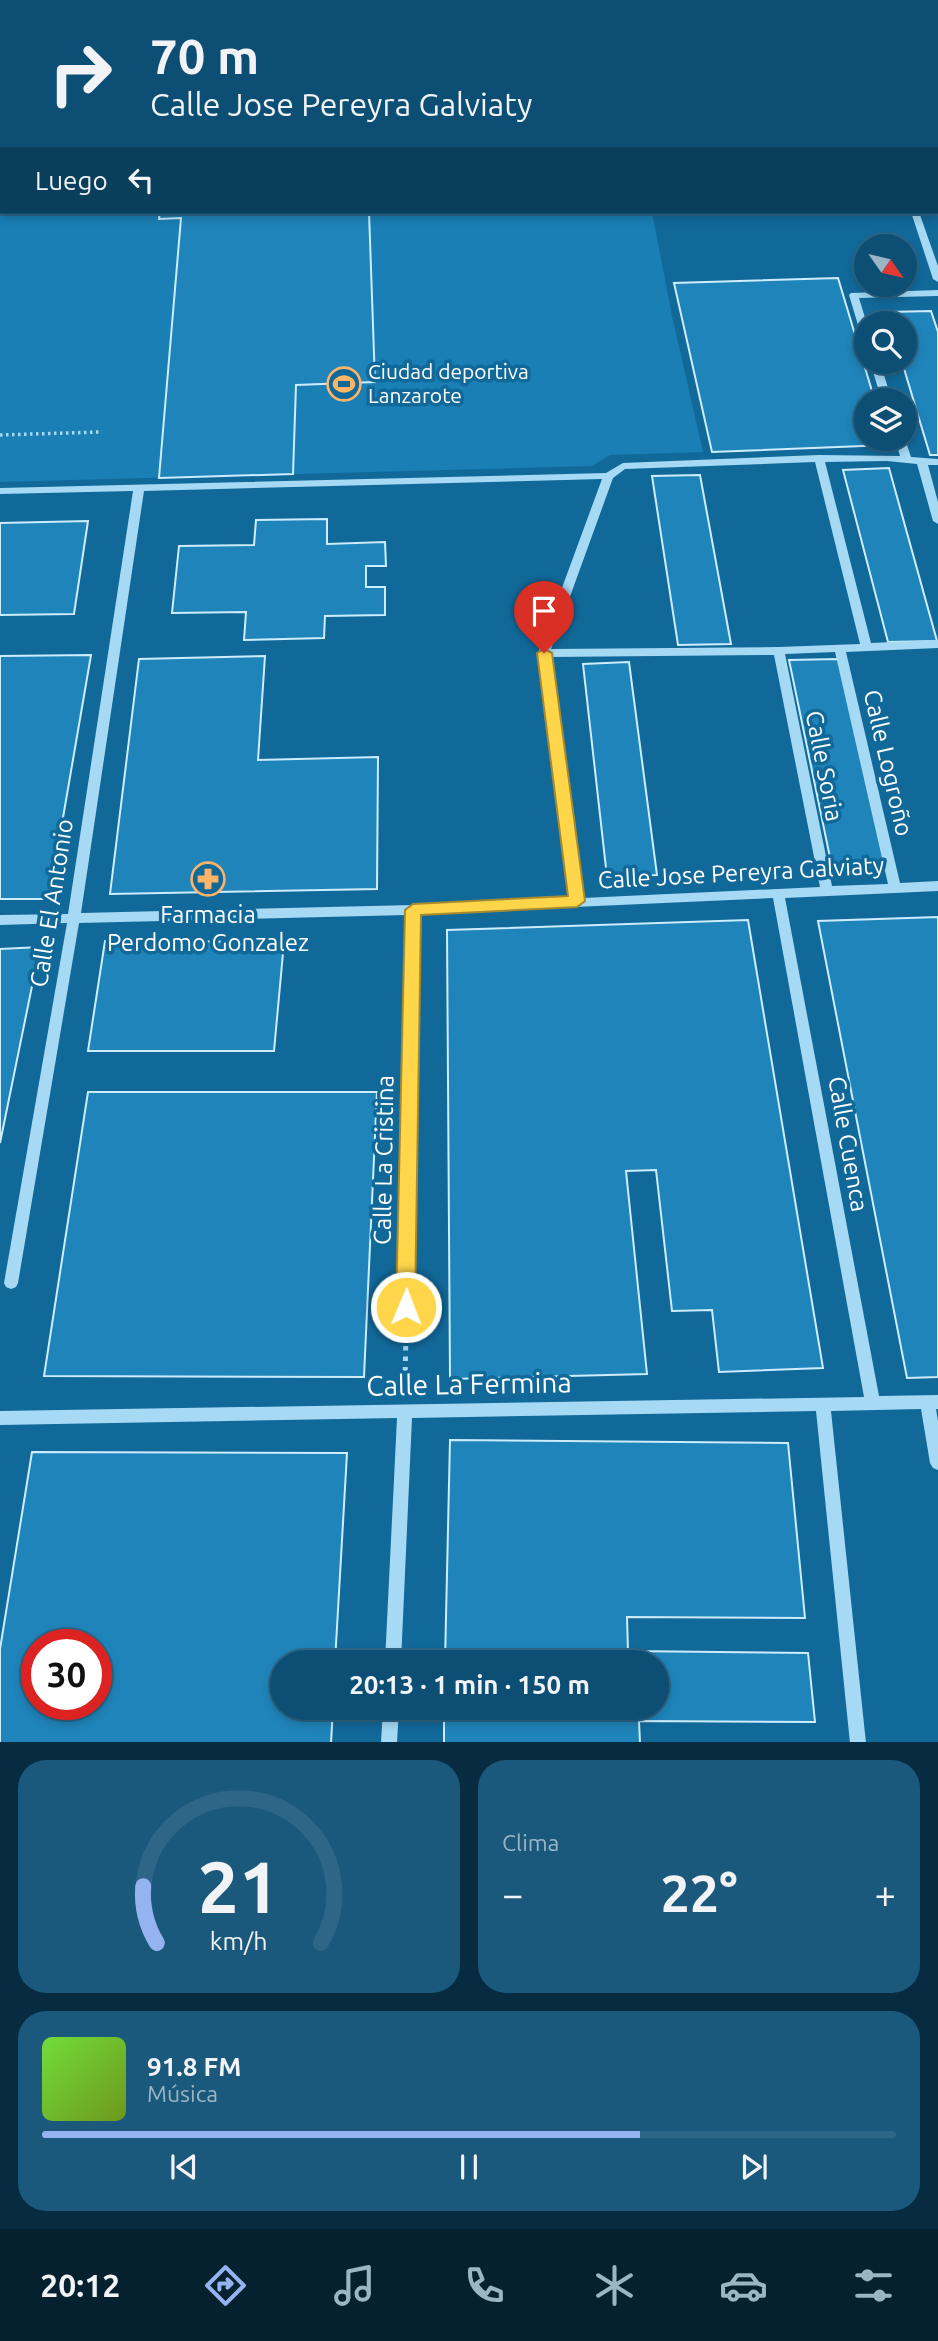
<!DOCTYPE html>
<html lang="es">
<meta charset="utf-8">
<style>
:root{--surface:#0d4f74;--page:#1b597c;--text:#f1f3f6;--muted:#9ab5c5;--line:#2d6686;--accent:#95b2f1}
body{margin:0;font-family:Ubuntu,sans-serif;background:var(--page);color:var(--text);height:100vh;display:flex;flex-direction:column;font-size:26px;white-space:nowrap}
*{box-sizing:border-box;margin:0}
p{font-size:23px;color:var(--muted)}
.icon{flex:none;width:38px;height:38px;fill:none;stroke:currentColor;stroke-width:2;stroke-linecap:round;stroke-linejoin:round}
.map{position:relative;height:1742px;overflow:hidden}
.panel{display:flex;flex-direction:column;gap:18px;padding:18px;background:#072b40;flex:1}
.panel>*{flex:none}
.guide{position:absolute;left:0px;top:0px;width:938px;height:214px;box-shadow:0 4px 10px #0003,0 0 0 2px var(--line);background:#0d4f74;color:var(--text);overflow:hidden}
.needle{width:46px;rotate:124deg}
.buttons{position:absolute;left:854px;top:234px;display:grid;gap:14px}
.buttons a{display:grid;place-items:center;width:63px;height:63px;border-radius:50%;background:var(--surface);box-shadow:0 4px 10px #0003,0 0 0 2px var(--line);font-size:35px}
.speed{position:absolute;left:21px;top:1629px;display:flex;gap:14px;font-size:35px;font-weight:700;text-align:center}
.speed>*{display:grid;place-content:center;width:91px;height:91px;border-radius:50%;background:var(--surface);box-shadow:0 4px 10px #0003,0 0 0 2px var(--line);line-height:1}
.speed .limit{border:10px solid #d22;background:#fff;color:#111}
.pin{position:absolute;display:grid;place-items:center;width:60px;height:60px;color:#fff;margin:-72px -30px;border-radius:50% 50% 50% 0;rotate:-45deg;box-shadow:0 0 7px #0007}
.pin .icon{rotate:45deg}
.me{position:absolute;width:77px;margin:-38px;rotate:1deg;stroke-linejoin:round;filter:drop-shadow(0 0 5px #0008)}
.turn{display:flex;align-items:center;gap:24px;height:147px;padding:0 35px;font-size:32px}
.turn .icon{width:91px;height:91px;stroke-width:2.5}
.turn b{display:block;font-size:49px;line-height:60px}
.then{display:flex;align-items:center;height:66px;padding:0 35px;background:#0003;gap:14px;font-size:26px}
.big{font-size:52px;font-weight:700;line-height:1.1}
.panel .card{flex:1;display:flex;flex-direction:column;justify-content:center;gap:10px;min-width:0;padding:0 24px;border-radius:28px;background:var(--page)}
.panel .dial{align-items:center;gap:0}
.dial svg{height:182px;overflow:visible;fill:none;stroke:var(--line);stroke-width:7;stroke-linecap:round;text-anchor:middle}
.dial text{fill:var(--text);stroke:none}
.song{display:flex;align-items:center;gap:21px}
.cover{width:84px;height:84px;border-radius:10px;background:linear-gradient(135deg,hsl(100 70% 55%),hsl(80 70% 35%))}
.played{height:7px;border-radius:4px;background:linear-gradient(90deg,var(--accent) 70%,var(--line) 70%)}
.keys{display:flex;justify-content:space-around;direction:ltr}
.heat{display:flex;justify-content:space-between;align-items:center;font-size:38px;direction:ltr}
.panel .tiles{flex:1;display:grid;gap:18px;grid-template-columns:1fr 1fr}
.card:last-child{grid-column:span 2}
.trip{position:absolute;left:270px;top:1650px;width:399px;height:70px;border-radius:35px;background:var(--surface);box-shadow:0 4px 10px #0003,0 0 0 2px var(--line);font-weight:700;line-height:70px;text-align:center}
.tab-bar{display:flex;height:112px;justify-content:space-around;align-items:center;background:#05202e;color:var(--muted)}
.tab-bar .icon{width:49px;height:49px}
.tab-bar .on{color:var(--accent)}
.tab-bar b{font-size:32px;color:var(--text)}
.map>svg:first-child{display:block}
.green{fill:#197fb5}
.building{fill:#1f84ba;stroke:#cdedfe;stroke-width:2;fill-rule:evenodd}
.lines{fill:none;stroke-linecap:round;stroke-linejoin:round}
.path-far1{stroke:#a5d9f4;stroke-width:3.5;stroke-dasharray:2.5 3.5;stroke-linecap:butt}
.path{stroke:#a5d9f4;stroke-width:5;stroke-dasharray:4.5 6;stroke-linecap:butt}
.minor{fill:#a5d9f4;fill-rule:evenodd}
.route{fill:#ffd54a;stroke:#a68a30;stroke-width:2}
.labels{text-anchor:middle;stroke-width:7;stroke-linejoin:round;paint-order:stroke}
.far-poi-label{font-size:21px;fill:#fff;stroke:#11699a;text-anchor:start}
.street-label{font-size:24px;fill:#fff;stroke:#11699a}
.poi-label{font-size:24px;fill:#fff;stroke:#11699a}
.near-street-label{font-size:28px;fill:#fff;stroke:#11699a}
</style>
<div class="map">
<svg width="938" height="1743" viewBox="0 0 938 1743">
<rect width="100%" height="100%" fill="#11699a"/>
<path class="green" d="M0 164 2 212H652L672 316 703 452 610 455 592 466 0 482Z"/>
<path class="building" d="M0 0H50L2 2 0 94Z
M447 0H581V2H447Z
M728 0H825L826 2H728Z
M936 10H938L936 73Z
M936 117H938V204L936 199Z
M160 212H369L375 382 296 385 293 474 159 478 181 218 159 219Z
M838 278 875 401H866V439H887L888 445 712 452 674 283Z
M931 311 938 332V455H930L902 362H905V324H890L887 312Z
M889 468 937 641 888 642 843 470Z
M700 475 731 644 678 645 652 476Z
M327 519V544L385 542 386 566H366V587H385V615L325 616 324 638 244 640 246 612 172 613 179 546 254 545 256 520Z
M88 521 74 614 0 615V523Z
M91 655 49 899H0V656Z
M265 656 258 760 378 757 377 889 110 894 139 659Z
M839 659 887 870 833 872 789 660Z
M629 662 657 875 607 877 583 664Z
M938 917V1377L907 1378 818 921Z
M748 920 823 1368 719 1372 712 1310 672 1311 656 1170 626 1171 647 1374 450 1379 447 930Z
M105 941 284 942 274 1051H88Z
M40 947 0 1143V949Z
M88 1092H377L364 1377 44 1376Z
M450 1440 788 1443 805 1618 627 1617 628 1651 808 1653 815 1722 639 1721 640 1743H444V1708H656V1662H445Z
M32 1452 347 1453 335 1662H282V1708H333L331 1743H0V1649ZM37 1645H96V1704H37Z"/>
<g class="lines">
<path class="path-far1" d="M0 435 99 432"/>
<path class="path" d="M405 1382 406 1332"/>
<path class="minor" d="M69 0H77L76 2H68Z
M667 0H675L676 2H668Z
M841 0H849V2H841Z
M918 0H938V3L915 2Z
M936 94H938V99H936Z
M0 115H2V119H0Z
M911 212H919L938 266V282L933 279Z
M938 290V296L859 298 867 324 866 338 861 335 849 295 851 293Z
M870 362H880L892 401H882Z
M895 439H905L911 457 938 459V465H928L938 502V524L933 521 917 464 887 461 825 462 871 643 938 640V648L846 652 900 883 938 881V891L785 898 879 1396 938 1395V1409H936L938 1421V1470L933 1468 930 1463 921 1409 831 1411 866 1743H850L816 1411 412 1418 401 1662H385L397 1418 0 1425V1411L864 1397 773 898 419 914 413 1307 411 1311 406 1313 401 1311 399 1307 407 915 79 923 18 1283 16 1287 11 1289 6 1287 4 1283 67 923 0 925V915L68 914 133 491 0 494V488L606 473 623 463 819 455 900 456ZM815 462 860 644 779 647 551 649 613 478 625 469ZM602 479 538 653 570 898 413 905 81 913 144 491ZM835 652 888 884 832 886 785 654ZM774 655 820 887 583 898 550 657Z
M383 1708H399L397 1743H381Z"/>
</g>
<path class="route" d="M544 649 552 653 585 901 577 907 421 915 415 1307 413 1313 406 1315 399 1313 396 1307 405 910 413 904 568 896 537 653Z"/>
<defs>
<symbol id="stadium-ring" viewBox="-11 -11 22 22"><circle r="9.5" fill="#11699a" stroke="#ffb468" stroke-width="1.5"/><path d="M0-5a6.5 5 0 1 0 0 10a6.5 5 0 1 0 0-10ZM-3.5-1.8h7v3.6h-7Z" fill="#ffb468"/></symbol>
<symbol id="pharmacy-ring" viewBox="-11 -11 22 22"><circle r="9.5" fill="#11699a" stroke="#ffb468" stroke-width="1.5"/><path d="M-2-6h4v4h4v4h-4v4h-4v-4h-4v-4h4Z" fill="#ffb468"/></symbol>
</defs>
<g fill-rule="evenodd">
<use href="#stadium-ring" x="325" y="365" width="38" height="38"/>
<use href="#pharmacy-ring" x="189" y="860" width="38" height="38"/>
</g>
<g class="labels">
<g class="far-poi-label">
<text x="368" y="379">Ciudad deportiva<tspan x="368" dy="24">Lanzarote</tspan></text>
</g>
<g class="street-label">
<text transform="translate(888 763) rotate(77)" y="8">Calle Logroño</text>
<text transform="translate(824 766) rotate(79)" y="8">Calle Soria</text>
<text transform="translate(741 873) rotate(-3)" y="8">Calle Jose Pereyra Galviaty</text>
<text transform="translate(52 903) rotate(-81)" y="8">Calle El Antonio</text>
<text transform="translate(848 1144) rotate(80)" y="8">Calle Cuenca</text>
<text transform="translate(384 1160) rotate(-89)" y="8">Calle La Cristina</text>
</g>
<g class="poi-label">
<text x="208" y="923">Farmacia<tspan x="208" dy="28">Perdomo Gonzalez</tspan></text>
</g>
<g class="near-street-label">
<text transform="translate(469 1384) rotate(-1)" y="10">Calle La Fermina</text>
</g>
</g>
</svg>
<div class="buttons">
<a><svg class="needle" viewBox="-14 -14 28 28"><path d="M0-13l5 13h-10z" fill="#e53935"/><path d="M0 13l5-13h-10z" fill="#9ab5c5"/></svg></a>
<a><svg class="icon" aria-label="search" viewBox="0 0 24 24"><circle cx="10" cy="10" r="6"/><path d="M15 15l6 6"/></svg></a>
<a><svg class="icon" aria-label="layers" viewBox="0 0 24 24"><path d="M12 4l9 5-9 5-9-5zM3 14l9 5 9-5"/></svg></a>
</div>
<div class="speed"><div class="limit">30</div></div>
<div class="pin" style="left:544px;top:653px;background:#d93025"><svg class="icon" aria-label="arrive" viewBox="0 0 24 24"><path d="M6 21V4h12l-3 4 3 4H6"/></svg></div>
<svg class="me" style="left:406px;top:1307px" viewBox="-20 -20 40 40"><circle r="17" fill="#ffd54a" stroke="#fff" stroke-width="3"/><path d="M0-11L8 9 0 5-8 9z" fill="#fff"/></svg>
<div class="trip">20:13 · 1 min · 150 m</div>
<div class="guide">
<div class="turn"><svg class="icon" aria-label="right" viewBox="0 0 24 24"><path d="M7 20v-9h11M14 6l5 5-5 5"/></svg><div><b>70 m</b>Calle Jose Pereyra Galviaty</div></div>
<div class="then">Luego<svg class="icon" aria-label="left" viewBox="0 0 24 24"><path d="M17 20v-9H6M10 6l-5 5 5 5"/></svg></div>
</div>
</div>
<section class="panel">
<div class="tiles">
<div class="card dial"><svg viewBox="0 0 100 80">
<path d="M14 69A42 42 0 1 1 86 69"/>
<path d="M14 69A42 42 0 0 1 8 44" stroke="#95b2f1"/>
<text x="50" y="56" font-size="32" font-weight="700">21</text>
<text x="50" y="72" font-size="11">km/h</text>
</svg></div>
<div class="card"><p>Clima</p>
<div class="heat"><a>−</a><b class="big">22°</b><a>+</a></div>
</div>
<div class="card">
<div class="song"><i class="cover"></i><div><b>91.8 FM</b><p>Música</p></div></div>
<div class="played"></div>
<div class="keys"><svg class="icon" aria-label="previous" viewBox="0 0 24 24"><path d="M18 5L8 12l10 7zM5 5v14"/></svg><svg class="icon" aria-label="pause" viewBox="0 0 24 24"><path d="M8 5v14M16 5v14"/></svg><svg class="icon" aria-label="next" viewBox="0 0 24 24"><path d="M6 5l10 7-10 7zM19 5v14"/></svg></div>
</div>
</div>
</section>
<nav class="tab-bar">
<b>20:12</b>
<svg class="icon on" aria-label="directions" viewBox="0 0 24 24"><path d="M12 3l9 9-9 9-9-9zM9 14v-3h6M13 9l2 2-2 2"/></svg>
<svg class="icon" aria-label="music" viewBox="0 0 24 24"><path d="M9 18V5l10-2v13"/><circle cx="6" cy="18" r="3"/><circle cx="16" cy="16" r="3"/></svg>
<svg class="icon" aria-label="phone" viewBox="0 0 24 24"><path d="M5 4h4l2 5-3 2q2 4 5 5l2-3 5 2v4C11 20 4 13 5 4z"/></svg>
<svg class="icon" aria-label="climate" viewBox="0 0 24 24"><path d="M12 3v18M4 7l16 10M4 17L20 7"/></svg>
<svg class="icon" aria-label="car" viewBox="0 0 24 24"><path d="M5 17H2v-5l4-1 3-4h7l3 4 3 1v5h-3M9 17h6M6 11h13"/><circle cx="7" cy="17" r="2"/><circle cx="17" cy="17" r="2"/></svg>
<svg class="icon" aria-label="filters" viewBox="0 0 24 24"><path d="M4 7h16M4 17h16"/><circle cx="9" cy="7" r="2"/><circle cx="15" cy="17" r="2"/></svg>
</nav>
